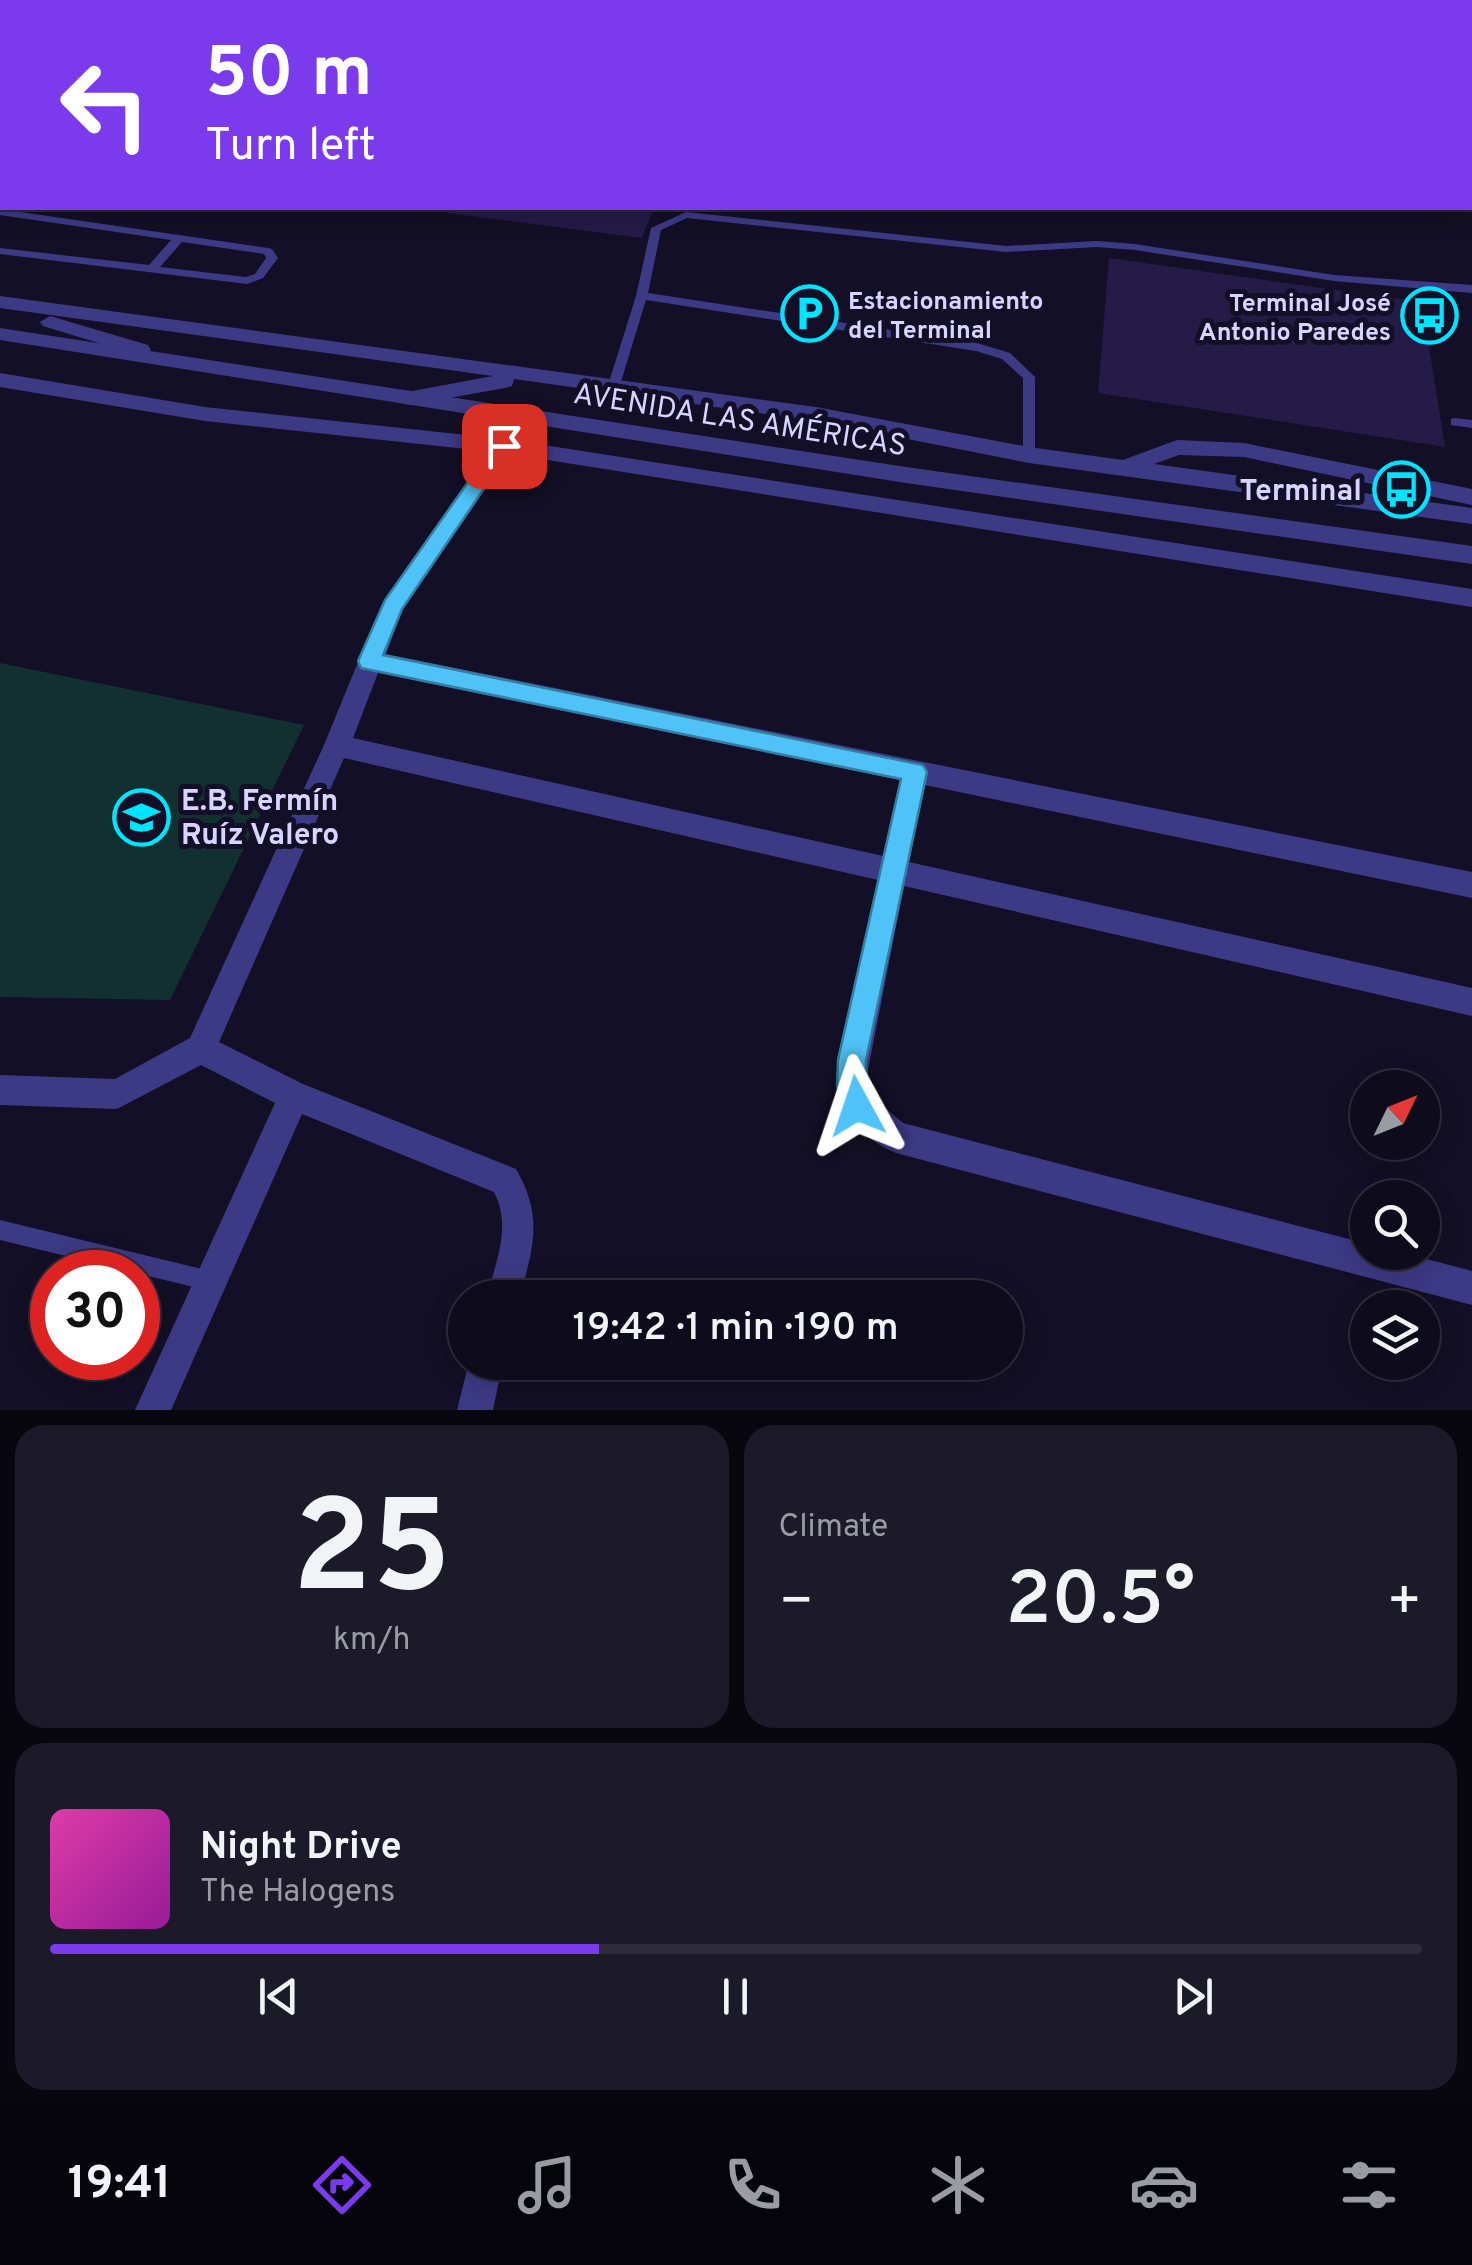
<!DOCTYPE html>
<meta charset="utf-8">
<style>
:root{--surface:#0e0b1c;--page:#1c1929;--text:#f1f3f6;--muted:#9b9ba3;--line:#2e2b3b;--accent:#7c3aed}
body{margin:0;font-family:Overpass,sans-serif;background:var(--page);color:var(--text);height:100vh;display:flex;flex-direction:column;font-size:38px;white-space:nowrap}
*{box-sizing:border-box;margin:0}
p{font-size:32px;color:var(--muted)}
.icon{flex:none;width:55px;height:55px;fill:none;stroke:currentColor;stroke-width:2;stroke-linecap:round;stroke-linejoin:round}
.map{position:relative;height:1410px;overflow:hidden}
.details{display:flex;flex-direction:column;gap:15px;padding:15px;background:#08060f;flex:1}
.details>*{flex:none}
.top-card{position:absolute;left:0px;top:0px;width:1472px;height:210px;box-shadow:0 5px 25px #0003,0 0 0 2px var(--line);background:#7c3aed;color:#fff;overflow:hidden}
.needle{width:65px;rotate:47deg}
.fabs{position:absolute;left:1350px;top:1070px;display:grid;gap:20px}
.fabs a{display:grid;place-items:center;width:90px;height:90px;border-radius:50%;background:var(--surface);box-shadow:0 5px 25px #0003,0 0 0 2px var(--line);font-size:50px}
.speed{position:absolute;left:30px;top:1250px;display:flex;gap:20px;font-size:50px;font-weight:700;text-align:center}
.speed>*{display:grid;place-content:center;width:130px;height:130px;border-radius:50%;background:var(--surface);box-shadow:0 5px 25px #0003,0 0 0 2px var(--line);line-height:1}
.speed .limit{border:15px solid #d22;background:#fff;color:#111}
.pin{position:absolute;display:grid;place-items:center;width:85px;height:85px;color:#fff;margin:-42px;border-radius:20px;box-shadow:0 5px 15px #0006}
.me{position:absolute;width:110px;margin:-55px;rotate:355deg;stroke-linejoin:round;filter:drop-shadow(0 0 8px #0008)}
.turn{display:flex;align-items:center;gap:35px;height:210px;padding:0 40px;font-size:45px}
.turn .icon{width:130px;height:130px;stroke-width:2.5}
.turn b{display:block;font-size:70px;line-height:85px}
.big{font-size:75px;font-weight:600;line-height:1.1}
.details .widget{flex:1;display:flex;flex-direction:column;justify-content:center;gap:15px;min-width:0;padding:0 35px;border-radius:30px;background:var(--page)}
.details .dial{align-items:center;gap:0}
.dial b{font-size:130px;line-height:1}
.song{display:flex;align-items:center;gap:30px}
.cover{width:120px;height:120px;border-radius:15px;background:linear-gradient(135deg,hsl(320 70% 55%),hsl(300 70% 35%))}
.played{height:10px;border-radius:5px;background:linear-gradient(90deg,var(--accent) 40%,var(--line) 40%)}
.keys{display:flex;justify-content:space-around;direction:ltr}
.heat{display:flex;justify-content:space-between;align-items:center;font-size:55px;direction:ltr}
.details .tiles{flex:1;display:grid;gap:15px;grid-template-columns:1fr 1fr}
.widget:last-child{grid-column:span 2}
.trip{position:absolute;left:448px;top:1280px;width:575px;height:100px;border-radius:50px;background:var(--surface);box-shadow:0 5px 25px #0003,0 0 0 2px var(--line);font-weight:600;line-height:100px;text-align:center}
.tabs{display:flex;height:160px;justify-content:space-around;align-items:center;background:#06040b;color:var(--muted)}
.tabs .icon{width:70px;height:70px}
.tabs .current{color:var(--accent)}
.tabs b{font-size:45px;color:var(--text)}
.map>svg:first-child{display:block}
.green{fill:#12302f}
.building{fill:#241b47}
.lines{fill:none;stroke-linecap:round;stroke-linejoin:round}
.service{fill:#3d3a85;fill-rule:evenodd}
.minor{fill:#3d3a85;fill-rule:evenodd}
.tertiary{fill:#3d3a85;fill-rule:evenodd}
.route{fill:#4fc3f7;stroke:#337fa1;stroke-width:2.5}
.labels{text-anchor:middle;stroke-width:10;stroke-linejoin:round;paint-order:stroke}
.far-poi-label{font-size:25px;font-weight:bold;fill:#d9d4ff;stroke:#130f26;text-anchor:start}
.street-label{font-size:30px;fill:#d9d4ff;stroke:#130f26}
.poi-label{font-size:30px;font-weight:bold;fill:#d9d4ff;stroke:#130f26;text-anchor:end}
</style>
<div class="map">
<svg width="1472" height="1410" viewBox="0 0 1472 1410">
<rect width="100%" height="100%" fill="#130f26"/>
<path class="green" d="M0 663 304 725 170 1000 0 997Z"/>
<path class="building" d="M410 208H654L642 238Z
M1109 258 1422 302 1445 447 1098 393Z"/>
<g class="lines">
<path class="service" d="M2 106V113L0 114V107Z
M0 154H2V162L0 163Z
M0 209 268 248 272 249 278 258 263 278 247 284 0 254V248L149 265 171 240 0 215ZM182 242 264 254 266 258 255 274 246 277 160 267Z
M686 212 1006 246 1097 241 1135 244 1334 275 1472 285V293L1334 281 1135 250 1097 247 1006 252 687 218 661 230 648 293 977 343 1010 353 1035 377V455L1029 460 1023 455V378L1002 359 976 351 646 300 620 385 618 388H610L608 385 636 296 651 228Z
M1455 418 1472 420V428L1451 425V419Z
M0 1220 210 1271 217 1274 220 1281 217 1288 210 1291 0 1240Z"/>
<path class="minor" d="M1211 0H1225V2H1211Z
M0 296 816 407 1029 447 1123 460 1177 440 1244 443 1472 489V505L1244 457 1179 455 1154 464 1472 508V524L1029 463 816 421 514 379 512 386 505 388 409 405 402 403V393L493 376 0 308Z
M50 316 148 345 151 350 141 356 43 326 40 322Z
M504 439 515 446 403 609 386 654 1472 872V898L925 785 909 862 1472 988V1016L904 886 867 1075 871 1096 903 1123 1368 1244V1252H1400L1472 1271V1305L896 1153C855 1136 836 1105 837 1061L878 880 344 758 219 1042 303 1084 516 1169C544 1218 533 1246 520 1298H486C496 1263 512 1226 494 1192L302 1114 171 1410H135L275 1103 201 1065 117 1109 0 1105V1075L115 1079 190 1038 324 745 381 606 497 441ZM378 673 900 780 883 856 353 738Z
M469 1362H503L493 1410H457Z"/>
<path class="tertiary" d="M0 328 906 467 1472 546V564L906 483 0 340Z
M0 373 205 407 504 439 1472 589V607L504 453 205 421 0 387Z"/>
</g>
<path class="route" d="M504 439 513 446 402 609 383 655 923 765 927 772 866 1060C865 1078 873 1103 867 1116L857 1121 847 1116 837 1086 838 1060 901 779 361 668 358 661 385 600 497 441Z"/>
<defs>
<symbol id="parking-ring" viewBox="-11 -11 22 22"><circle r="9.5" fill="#130f26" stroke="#00e5ff" stroke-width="1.5"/><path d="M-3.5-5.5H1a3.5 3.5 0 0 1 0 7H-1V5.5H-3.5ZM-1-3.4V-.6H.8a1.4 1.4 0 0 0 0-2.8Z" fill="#00e5ff"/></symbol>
<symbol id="bus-ring" viewBox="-11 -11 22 22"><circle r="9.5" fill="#130f26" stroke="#00e5ff" stroke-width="1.5"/><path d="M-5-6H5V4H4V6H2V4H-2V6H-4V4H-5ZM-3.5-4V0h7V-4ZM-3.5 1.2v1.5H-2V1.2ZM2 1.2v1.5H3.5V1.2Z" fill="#00e5ff"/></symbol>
<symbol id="school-ring" viewBox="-11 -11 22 22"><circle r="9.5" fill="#130f26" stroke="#00e5ff" stroke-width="1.5"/><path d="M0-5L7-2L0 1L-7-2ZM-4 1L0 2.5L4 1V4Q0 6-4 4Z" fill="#00e5ff"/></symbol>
</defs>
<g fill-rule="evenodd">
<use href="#parking-ring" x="778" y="282" width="63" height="63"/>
<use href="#bus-ring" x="1398" y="284" width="63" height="63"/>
<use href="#bus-ring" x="1370" y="458" width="63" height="63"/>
<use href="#school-ring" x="110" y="786" width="63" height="63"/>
</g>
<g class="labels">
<g class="far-poi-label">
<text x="848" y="309">Estacionamiento<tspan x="848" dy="29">del Terminal</tspan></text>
<text x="1391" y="311" text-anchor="end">Terminal José<tspan x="1391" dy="29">Antonio Paredes</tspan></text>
</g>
<g class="street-label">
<text transform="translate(740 419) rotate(9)" y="10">AVENIDA LAS AMÉRICAS</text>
</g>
<g class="poi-label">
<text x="1362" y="500">Terminal</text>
<text x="181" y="810" text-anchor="start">E.B. Fermín<tspan x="181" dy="34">Ruíz Valero</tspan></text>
</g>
</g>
</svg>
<div class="fabs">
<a><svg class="needle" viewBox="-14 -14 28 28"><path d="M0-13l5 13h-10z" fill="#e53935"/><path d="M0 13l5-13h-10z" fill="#9b9ba3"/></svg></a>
<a><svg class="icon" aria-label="search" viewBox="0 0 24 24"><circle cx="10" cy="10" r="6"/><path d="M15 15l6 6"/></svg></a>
<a><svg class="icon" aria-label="layers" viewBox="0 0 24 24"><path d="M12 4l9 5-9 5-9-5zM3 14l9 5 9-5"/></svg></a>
</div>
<div class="speed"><div class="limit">30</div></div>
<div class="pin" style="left:504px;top:446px;background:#d93025"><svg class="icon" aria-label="arrive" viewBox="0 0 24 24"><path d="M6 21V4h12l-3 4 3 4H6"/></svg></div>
<svg class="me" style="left:857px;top:1106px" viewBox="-20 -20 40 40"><path d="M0-17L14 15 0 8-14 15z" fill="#4fc3f7" stroke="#fff" stroke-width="4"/></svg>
<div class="trip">19:42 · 1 min · 190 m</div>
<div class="top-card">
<div class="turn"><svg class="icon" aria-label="left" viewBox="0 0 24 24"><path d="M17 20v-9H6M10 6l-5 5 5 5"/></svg><div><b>50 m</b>Turn left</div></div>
</div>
</div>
<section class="details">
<div class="tiles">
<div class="widget dial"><b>25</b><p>km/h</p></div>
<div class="widget"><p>Climate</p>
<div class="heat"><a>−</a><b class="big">20.5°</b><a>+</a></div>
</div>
<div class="widget">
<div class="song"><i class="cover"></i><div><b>Night Drive</b><p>The Halogens</p></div></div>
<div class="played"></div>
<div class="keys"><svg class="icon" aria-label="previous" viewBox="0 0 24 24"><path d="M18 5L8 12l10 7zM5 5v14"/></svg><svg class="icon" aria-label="pause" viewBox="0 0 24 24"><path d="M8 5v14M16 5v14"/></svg><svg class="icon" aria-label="next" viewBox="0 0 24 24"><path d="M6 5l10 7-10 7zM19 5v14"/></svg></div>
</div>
</div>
</section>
<nav class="tabs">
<b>19:41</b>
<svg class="icon current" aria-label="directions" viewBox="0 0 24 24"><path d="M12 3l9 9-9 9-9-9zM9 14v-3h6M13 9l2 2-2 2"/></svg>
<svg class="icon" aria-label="music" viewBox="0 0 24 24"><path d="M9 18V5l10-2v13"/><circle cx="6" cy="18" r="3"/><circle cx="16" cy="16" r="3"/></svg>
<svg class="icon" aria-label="phone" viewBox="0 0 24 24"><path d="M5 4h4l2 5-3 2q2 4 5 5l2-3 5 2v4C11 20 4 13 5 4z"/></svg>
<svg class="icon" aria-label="climate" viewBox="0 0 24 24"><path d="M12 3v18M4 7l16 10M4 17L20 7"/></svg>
<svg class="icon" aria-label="car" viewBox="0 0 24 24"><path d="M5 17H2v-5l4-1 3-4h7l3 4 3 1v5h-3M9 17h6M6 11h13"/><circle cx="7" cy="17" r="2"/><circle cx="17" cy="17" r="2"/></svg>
<svg class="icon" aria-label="filters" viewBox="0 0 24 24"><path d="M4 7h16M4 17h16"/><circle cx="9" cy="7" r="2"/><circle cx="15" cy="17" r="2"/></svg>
</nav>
